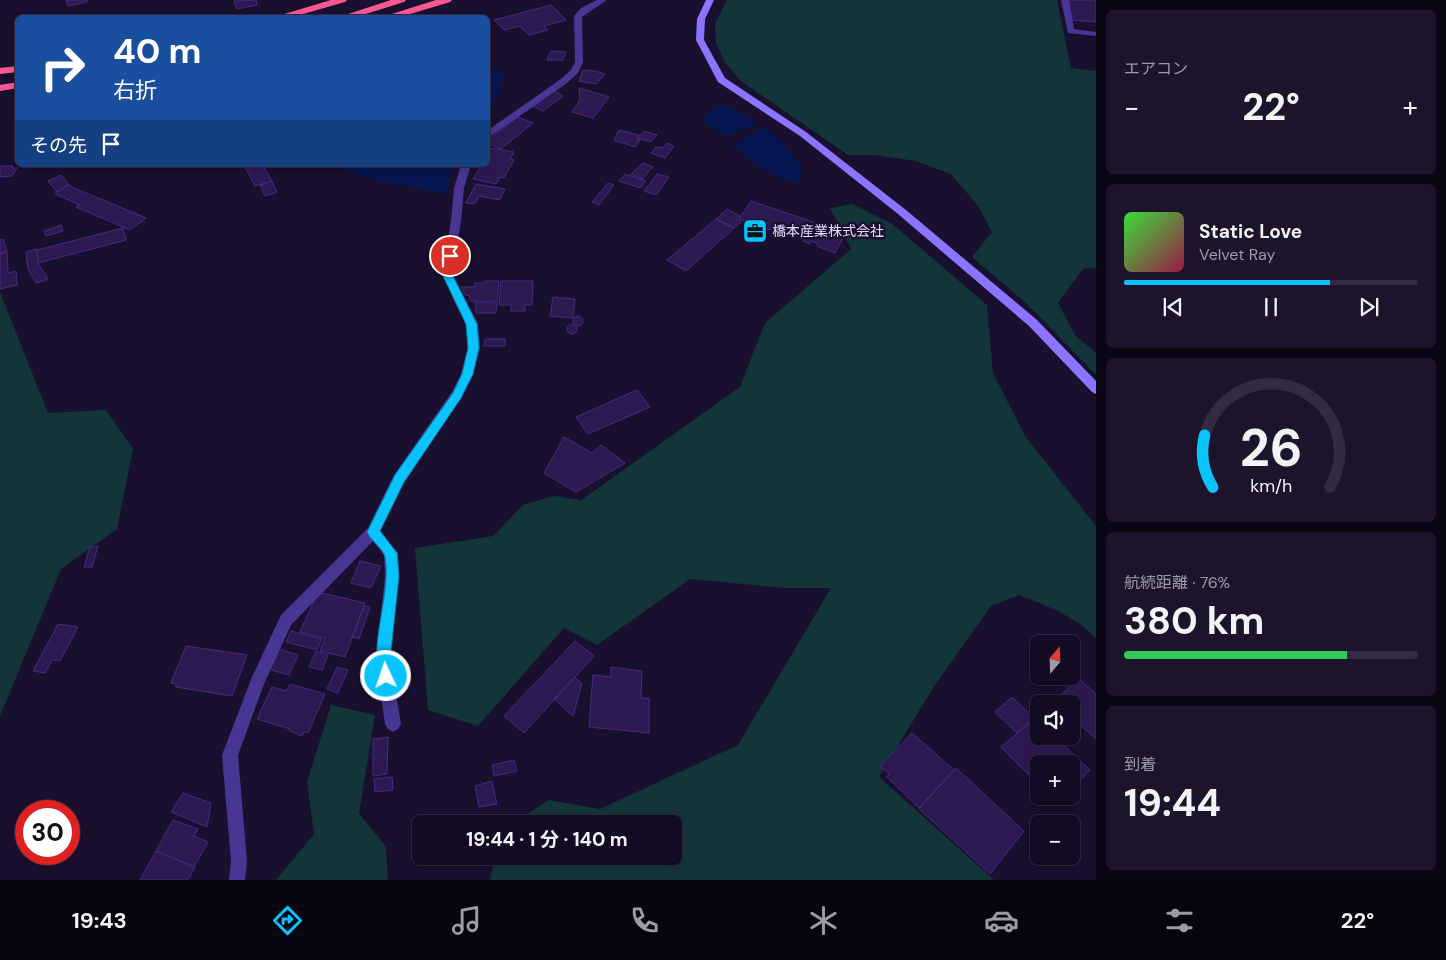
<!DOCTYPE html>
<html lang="ja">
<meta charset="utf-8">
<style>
:root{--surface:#130b23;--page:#1c142b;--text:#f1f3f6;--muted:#9d9ba6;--line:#322b41;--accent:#09c3ff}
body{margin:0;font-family:"DM Sans","Noto Sans JP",sans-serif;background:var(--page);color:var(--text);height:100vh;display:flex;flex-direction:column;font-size:19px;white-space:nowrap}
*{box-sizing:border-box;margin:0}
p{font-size:16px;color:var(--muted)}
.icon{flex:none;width:28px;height:28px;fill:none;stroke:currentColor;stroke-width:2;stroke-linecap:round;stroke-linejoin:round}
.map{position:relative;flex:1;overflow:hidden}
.details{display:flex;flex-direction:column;gap:10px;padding:10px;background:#0a0613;width:350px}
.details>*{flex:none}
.hud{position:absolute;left:15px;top:15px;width:475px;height:152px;border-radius:8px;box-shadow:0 2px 8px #0003,0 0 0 1px var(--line);background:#1a4fa0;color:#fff;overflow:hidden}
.needle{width:32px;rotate:19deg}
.buttons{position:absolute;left:1030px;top:635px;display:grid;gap:10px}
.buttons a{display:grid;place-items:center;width:50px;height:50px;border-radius:8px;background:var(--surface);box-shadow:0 2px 8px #0003,0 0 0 1px var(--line);font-size:25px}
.speed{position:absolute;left:15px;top:800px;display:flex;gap:10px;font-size:25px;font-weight:700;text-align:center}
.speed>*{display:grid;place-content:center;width:65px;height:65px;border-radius:50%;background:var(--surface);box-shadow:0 2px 8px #0003,0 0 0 1px var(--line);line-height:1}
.speed .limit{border:8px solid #d22;background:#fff;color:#111}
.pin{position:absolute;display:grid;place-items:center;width:42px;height:42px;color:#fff;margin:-21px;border:2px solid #fff;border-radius:50%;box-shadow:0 1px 5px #0007}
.me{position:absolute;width:55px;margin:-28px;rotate:357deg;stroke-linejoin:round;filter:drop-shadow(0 0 4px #0008)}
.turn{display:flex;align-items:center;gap:18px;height:105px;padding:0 15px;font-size:22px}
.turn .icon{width:65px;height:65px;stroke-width:2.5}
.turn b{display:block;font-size:35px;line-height:42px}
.then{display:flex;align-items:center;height:48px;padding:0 15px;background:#0003;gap:10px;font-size:19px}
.big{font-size:38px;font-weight:700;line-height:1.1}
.details .card{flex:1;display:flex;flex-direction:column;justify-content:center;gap:8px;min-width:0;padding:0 18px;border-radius:8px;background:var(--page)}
.details .dial{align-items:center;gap:0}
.dial svg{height:130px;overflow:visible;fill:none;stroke:var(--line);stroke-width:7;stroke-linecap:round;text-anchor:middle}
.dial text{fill:var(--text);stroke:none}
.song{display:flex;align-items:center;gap:15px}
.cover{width:60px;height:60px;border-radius:8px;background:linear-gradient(135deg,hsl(120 70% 55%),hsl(340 70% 35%))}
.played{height:5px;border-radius:2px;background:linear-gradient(90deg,var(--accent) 70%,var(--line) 70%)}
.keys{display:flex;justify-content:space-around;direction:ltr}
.heat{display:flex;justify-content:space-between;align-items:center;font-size:28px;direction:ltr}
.charge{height:8px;border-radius:4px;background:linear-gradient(90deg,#34c759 76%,var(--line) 0)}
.trip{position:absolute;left:412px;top:815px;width:270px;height:50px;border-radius:8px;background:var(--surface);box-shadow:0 2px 8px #0003,0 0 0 1px var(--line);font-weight:700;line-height:50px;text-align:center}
.tabs{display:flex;height:80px;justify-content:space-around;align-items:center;background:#08040e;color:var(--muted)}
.tabs .icon{width:35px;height:35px}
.tabs .selected{color:var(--accent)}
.tabs b{font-size:22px;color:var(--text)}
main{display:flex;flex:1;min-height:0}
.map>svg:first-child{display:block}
.green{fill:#123539}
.water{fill:#061651}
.building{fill:#2d1951;stroke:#472980}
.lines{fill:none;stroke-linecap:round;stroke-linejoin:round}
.lane{fill:#473692;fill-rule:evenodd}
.street{fill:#473692;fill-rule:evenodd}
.secondary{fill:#8b74ff;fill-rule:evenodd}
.highway{fill:#ff5890;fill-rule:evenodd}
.route{fill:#09c3ff;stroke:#067fa6}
.labels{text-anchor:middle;stroke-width:5;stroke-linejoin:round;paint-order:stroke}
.poi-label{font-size:14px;fill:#e6ddff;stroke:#190f2f;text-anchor:start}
</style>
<main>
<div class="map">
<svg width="1096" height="880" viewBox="0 0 1096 880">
<rect width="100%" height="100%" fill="#190f2f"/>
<path class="green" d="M727 0H1057L1071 68 1096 71V268L1083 269 1058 303 1075 335 1096 353V375L1027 304 972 257 992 232 978 206 951 174 916 161 874 155H848L741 81 726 64 716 43 715 23Z
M852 204 891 223 987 305 993 373 1025 436 1096 526V638C1076 617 1046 605 1019 595L991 606 933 688 879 777 994 880H490L495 856H674V824H512L549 800 600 809 738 745 831 588H784L690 579 597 645 564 628 478 726 428 710 415 548 493 536 523 505 554 496 581 500 740 387 765 323 851 249 830 208Z
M0 292 48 413 106 410 133 449 117 529 61 569 0 716Z
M331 705 375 715 359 813 386 847 388 880H276L314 834 307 782Z"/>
<path class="water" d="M488 68 503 71C503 87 497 100 488 112Z
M722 105 728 106 755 121V125L725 136 703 121 708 112Z
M761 128H765C777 139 811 164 799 182 775 182 751 159 732 146Z
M333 165H451L447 194 368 178Z"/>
<path class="building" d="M66 0H87V2L68 6Z
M256 0 257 5 237 9 234 1Z
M1068 0H1096V22L1072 20Z
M551 5 566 20 544 26 548 30 529 35 520 26 504 30 494 20Z
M551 51 566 52 563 60H547Z
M583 70 595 71 605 74 596 84 579 81Z
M579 88 609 97 593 118 572 112 580 100Z
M554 91 563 96 543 111 533 106Z
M518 117 533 123 501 149 488 143V140Z
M619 130 639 135 636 139 640 140 635 147 614 140Z
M644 131 657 135 651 142 638 138Z
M667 143 674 146 665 158 651 153 656 147 663 148Z
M491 148 514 152 510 159 514 160 504 178 500 177 496 184 473 179 481 165H488V154Z
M643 163 653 167 642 179 631 174Z
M244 165H263L272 181 255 186Z
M0 166H13L12 168H17L12 176 0 177Z
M625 174 646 181 640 188 619 181Z
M657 174 669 177 656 195 644 191Z
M61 175 70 186 68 185 57 192 48 181Z
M272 181 277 192 265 196 260 185Z
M608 183 614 185 599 205 592 202Z
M476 184 505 189 500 200 479 196 475 204 466 203Z
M67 185 146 218 130 230 76 207 80 205 55 194Z
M751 201 846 233 835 253 817 246 818 244 811 241 810 244 803 241 804 239 795 236 794 238 782 234 784 232 772 228 770 230 739 219Z
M727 209 740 216 736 219 741 222 734 228 716 219Z
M716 219 734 228 686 271 667 260Z
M61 225 63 231 46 236 44 231Z
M123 228 126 240 38 263 37 250Z
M3 239 7 251 0 253V240Z
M37 249 38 263 48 279 36 283 28 269 26 252Z
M7 252 8 273 16 271 17 285 0 289V254Z
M485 281H499L497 301H470V296L465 295 461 287H475V283H485Z
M501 281H533L532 305H525V311H511V305H499Z
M553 297 575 299 573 318 550 316Z
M475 302 497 303 496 313H476Z
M573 321a5 5 0 1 1 10 0a5 5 0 1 1-10 0Z
M567 329a5 5 0 1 1 10 0a5 5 0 1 1-10 0Z
M485 339H505V346H484Z
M637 390 650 407 588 434 576 417Z
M564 437 592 453 601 445 625 463 576 492 544 473Z
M98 546 92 567H84L90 547Z
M360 561 381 566 371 588 351 583Z
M318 592 365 603 345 657 320 651 325 638 300 632Z
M364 606 370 607 359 639 352 637Z
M58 624 78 627 60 661 52 660 45 673 33 671Z
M291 631 322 639 317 650 286 642Z
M575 641 594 656 524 733 504 716Z
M186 646 247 655 232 696 176 687V684L171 683Z
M279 649 298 655 289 675 268 669Z
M316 651 328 655 322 670 309 667Z
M337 667 348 670 338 693 327 689Z
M611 667 642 671 641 698H649V733L589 727 593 675 611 677Z
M575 677 582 684 573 716 554 699Z
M1078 678 1096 694V739L1071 717V704H1056L1054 702Z
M290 684 325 694 308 733 304 732 302 736 289 731 290 729 257 719 272 687 286 691Z
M1012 697 1034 718 1017 733 995 712Z
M1035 718 1039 722V736H1054L1090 770 1071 790V764H1039V785L1001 747Z
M912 733 954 770 919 808 887 777 889 774 880 766Z
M388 737 387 774 373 776V739Z
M514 760 517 771 494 776 492 765Z
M956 768 1024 831 990 874 919 809Z
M392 777 393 790 375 792 374 779Z
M492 781 497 804 479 807 475 786Z
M183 793 211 803 207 827 171 812Z
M173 820 198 829 194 836 208 842 194 867 156 851Z
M156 851 195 867 188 880H140Z"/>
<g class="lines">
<path class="lane" d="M1061 0H1069L1074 29 1096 32V36L1068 33Z"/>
<path class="street" d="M597 0H607L582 17 583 62 578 73 567 83 491 136 488 137V130L561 79 571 70 575 62 574 16 581 8Z
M461 165H471L464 188 461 221 452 274 478 324 480 348 473 374 461 398 404 483 380 531 398 553 399 576 390 660 401 724 398 729 393 732 388 729 385 724 376 660 385 576 384 555 373 541 291 625 264 684 238 755 247 861 245 880H229L231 861 222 755 252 677 281 615 368 528 394 475 452 392 461 374 468 348 466 324 442 274 451 221 454 188Z"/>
<path class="secondary" d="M706 0H714L705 19 704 40 725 78 806 132 906 210 1037 320 1096 381V394L1092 392 1029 326 898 214 800 136 718 82 696 40 697 19Z"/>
<path class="highway" d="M331 0H347L345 2 289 18H271Z
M391 0H406L404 2 353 18H336Z
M436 0H452L450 2 397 18H379Z
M18 66V72L0 74V68Z
M18 82V88L0 91V85Z"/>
</g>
<path class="route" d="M450 253 455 256 452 274 477 324 479 348 473 374 461 398 404 482 380 531 397 553 399 576 390 660 392 676 390 681 386 683 381 681C367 649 392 593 385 557 383 548 371 541 367 532L395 475 453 393 462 374 468 348 466 324 442 274 445 256Z"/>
<defs>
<symbol id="office-square" viewBox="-11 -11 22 22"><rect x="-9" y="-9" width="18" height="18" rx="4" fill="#09c3ff" stroke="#190f2f"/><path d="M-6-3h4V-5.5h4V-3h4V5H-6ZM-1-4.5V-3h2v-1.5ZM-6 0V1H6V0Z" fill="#111"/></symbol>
</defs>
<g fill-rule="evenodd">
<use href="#office-square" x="741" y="217" width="28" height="28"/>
</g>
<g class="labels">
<g class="poi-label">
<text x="772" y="236">橋本産業株式会社</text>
</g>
</g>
</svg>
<div class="buttons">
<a><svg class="needle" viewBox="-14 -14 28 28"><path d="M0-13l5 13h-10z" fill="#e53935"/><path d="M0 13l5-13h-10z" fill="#9d9ba6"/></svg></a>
<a><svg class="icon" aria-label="sound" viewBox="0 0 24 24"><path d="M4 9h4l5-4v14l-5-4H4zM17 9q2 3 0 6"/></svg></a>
<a>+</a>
<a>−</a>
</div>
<div class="speed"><div class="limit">30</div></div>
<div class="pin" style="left:450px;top:256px;background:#d93025"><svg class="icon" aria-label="arrive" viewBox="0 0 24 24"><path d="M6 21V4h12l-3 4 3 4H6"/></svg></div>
<svg class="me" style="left:386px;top:676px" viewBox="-20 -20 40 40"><circle r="17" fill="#09c3ff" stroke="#fff" stroke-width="3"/><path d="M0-11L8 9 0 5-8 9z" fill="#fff"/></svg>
<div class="trip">19:44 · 1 分 · 140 m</div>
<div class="hud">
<div class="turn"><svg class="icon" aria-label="right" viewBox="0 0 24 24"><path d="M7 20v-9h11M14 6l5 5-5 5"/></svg><div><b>40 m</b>右折</div></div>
<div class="then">その先<svg class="icon" aria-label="arrive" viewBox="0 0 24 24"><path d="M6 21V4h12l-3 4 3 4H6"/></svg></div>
</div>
</div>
<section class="details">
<div class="card"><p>エアコン</p>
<div class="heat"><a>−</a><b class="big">22°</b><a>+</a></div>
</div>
<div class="card">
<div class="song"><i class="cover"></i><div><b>Static Love</b><p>Velvet Ray</p></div></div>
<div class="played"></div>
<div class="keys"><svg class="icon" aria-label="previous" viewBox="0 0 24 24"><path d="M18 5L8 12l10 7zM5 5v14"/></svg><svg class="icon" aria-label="pause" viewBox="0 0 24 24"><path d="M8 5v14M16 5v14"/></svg><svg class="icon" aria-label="next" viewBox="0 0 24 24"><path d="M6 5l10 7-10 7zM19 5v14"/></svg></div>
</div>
<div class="card dial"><svg viewBox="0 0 100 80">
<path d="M14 69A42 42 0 1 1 86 69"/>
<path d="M14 69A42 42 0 0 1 9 37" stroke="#09c3ff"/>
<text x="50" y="56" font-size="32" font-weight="700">26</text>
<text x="50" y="72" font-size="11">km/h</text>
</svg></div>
<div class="card"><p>航続距離 · 76%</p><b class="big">380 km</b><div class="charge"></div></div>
<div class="card"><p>到着</p><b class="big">19:44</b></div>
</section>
</main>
<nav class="tabs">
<b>19:43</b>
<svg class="icon selected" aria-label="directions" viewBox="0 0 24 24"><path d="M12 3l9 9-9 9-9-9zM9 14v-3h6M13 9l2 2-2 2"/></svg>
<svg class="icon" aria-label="music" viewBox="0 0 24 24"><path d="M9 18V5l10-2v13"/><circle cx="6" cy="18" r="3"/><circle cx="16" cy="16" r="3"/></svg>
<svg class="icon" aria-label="phone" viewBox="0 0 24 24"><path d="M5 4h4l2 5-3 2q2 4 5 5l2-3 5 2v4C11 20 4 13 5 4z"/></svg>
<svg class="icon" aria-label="climate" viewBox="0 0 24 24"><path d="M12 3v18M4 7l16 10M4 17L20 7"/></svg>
<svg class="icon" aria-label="car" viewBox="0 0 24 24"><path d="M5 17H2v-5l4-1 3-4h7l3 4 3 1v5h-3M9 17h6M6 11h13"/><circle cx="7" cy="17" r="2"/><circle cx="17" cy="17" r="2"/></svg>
<svg class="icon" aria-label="filters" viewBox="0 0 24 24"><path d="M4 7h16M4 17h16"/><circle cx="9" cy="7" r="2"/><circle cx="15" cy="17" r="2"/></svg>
<b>22°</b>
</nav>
